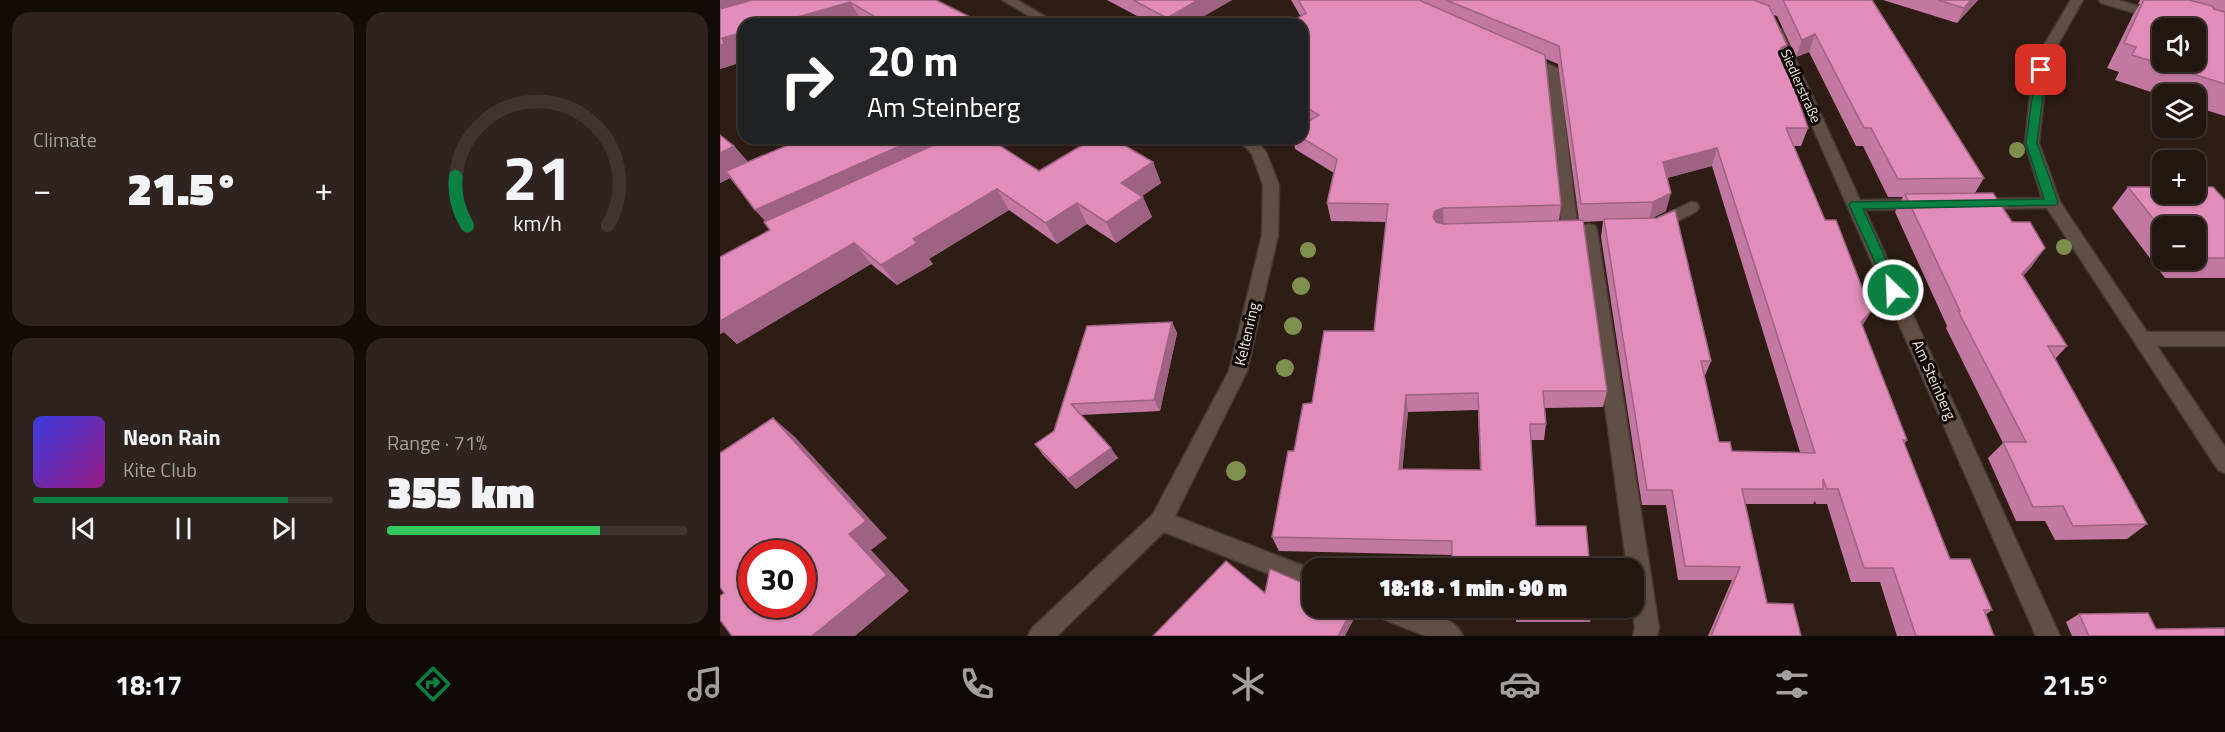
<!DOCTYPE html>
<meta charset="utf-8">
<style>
:root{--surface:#221610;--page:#2e231e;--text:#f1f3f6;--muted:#a29f9f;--line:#3f3530;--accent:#0b8043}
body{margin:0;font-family:"Titillium Web",sans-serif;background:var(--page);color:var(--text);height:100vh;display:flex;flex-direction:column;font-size:22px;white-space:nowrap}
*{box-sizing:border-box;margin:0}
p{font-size:20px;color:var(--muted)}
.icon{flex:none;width:33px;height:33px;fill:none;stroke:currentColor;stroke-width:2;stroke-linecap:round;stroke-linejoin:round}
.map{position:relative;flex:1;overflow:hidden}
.panel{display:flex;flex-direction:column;gap:12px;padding:12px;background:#130c09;width:720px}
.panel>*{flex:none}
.hud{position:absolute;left:18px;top:18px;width:570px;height:126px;border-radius:18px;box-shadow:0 2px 4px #0004,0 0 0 2px var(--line);background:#202124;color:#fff;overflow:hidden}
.tools{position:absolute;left:1432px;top:18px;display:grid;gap:12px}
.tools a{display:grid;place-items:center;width:54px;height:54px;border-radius:12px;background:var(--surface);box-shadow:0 2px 4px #0004,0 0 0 2px var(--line);font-size:30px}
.speed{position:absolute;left:18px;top:540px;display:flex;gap:12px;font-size:30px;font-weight:700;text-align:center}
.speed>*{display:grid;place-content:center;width:78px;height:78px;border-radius:50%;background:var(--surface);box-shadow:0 2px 4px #0004,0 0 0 2px var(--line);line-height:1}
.speed .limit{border:9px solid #d22;background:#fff;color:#111}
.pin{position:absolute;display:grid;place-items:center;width:51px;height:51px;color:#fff;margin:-26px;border-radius:12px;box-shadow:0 3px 9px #0006}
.me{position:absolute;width:66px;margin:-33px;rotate:336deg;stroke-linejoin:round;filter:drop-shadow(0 0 4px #0008)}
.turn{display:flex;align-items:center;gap:21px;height:126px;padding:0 30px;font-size:27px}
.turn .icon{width:78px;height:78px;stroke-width:2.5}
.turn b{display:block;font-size:42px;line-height:51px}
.big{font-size:45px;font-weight:800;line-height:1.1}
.panel .tile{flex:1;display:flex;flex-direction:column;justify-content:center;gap:9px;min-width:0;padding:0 21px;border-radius:18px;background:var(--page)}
.panel .dial{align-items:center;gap:0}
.dial svg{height:156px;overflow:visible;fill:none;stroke:var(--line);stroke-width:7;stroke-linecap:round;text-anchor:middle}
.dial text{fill:var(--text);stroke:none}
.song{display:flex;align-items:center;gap:18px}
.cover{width:72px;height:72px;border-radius:9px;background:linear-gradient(135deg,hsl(240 70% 55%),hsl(310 70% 35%))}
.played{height:6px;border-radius:3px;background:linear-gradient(90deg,var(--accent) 85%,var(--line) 85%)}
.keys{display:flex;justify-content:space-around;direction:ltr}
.heat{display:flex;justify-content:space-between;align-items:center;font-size:33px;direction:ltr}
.charge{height:9px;border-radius:4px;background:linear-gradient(90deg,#34c759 71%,var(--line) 0)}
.panel .tiles{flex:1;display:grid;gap:12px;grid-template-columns:repeat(2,1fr)}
.trip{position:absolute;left:582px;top:558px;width:342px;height:60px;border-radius:18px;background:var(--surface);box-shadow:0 2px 4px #0004,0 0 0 2px var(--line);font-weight:800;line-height:60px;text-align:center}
.menu{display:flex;height:96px;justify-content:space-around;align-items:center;background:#0e0906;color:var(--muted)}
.menu .icon{width:42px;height:42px}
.menu .active{color:var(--accent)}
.menu b{font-size:27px;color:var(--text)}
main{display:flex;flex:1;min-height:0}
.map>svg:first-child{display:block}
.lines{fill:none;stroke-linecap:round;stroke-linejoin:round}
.minor-casing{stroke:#453833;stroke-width:3}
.minor{fill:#614e45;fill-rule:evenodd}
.tree{fill:#7d8e4d}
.wall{fill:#c278a0;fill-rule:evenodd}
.shaded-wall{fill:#9e6282}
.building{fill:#e18cba;stroke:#9e6282;stroke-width:1.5;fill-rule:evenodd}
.route{fill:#0b8043;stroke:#07532c;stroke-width:1.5}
.labels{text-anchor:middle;stroke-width:6;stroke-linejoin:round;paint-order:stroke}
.far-street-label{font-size:14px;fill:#f3e7e2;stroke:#100906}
.street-label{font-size:15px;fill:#f3e7e2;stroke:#100906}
</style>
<main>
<section class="panel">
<div class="tiles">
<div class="tile"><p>Climate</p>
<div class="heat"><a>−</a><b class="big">21.5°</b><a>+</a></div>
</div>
<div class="tile dial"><svg viewBox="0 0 100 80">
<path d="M14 69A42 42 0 1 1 86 69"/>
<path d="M14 69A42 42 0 0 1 8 44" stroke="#0b8043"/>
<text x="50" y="56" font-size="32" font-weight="700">21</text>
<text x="50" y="72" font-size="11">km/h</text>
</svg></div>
<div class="tile">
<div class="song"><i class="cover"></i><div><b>Neon Rain</b><p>Kite Club</p></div></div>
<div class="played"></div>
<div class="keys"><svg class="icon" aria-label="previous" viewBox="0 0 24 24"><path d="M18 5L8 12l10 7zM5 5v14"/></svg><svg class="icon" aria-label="pause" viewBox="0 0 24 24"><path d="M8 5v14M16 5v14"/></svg><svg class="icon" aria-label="next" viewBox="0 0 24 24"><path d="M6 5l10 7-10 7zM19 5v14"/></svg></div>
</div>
<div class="tile"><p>Range · 71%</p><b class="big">355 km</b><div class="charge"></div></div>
</div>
</section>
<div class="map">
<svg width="1505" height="636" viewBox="0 0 1505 636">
<rect width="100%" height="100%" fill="#2d1d15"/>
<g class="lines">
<defs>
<path id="minor" d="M282 0H297L338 24H323Z
M1351 0H1363L1332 55 1325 85 1319 143 1340 202 1427 332H1505V346H1437L1505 447V473L1498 470 1327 208 1257 209 1251 208 1249 204 1251 200 1257 199 1322 198 1305 143 1311 85 1318 55Z
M1379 0H1398L1442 13 1444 16 1438 20 1381 3Z
M1056 26 1062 30 1140 200 1203 199 1209 200 1211 204 1209 208 1203 209 1145 210 1340 636H1316L1050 30Z
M804 53 839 69 858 231 856 235H844L842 231 826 71 799 60 797 57 799 54Z
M275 138H297L295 141 253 155 246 150 248 147Z
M517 138H533L546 152 559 185 558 235 527 371 455 516 592 569V591L444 532 337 636H308L312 628 433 514 509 371 542 235 543 185 532 154Z
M971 202 977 203 979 207 977 211 941 230H929L927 226 929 222Z
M869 224 875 226 877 230 939 628 937 636H913L915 628 912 608 914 568H907L861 230 863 226Z
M651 608C676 605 732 609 743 636H706L655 616Z"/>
</defs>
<use href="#minor" class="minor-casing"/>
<use href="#minor" class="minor"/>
</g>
<g class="tree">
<circle cx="1297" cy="150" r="8"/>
<circle cx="1344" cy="247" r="8"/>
<circle cx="588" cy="250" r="8"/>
<circle cx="581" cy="286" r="9"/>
<circle cx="573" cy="326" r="9"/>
<circle cx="565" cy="368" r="9"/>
<circle cx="516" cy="471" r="10"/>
</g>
<path class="wall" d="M0 0H216L264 24H146L142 21 17 58 19 63 0 69Z
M387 0H512L470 24H432Z
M571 0H1152L1264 178 1255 193 1312 266 1303 276 1347 346 1335 359 1427 524 1407 539 1335 540 1325 521H1296L1268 458 1283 443 1226 328 1227 326 1175 212 1183 197H1168L1143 146H1136L1089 52 1076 57 1057 16 1053 15 1067 45 1064 56 1088 128 1081 146H1074L1105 220 1151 311 1142 326 1187 440 1184 444 1230 559 1272 610 1265 615 1274 636H1177L1160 582H1131L1107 504H1096L1095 501 1093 504H1025L1047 603 1081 636H988L1012 580H958L946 505H922L881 237 883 221 863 222 887 391 883 407 825 408 826 424 824 440H811L816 526 870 568H732V555L559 551 552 537 574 451 592 403 654 331 666 222 611 221 607 203 614 173 575 149 573 138H582L585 123 582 121V24L581 17ZM826 59 838 64 859 220 839 221 841 205ZM992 166 1080 452 1012 451 999 442 984 378 991 361 932 218 946 211 947 178ZM758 410 760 470 682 469 688 412Z
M1163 0H1258L1237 23Z
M1420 0H1505V116L1476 107V94H1443V96L1395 80 1399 72 1387 68 1413 15 1420 4H1418Z
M85 138H269H268L319 171 433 162 441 183 422 196 432 217 396 243 367 224 337 244 289 210 209 259 213 264 177 285 151 264 17 344 4 332 0 334V257L50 230 46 222 10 178 0 183 14 146 28 162Z
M1408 187 1505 200V278H1445L1392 208ZM1443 226H1476V260H1443Z
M452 322 457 333 440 411 361 415 398 458 356 489 323 455 315 444 334 431 367 326Z
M796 608H874V609L870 622H796Z
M1359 614 1436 629 1505 636H1352L1346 622Z"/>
<path class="shaded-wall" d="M0 0H68L0 20Z
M478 0H512L470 24H449L447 18Z
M1251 0H1258L1237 23 1244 8Z
M130 2 142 21 133 24H53Z
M24 32V56L17 58 19 63 0 69V45L2 38Z
M1095 34 1089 52 1076 57 1082 40Z
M1067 45 1062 63 1061 48Z
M198 138H269L221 153 53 230 35 210Z
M14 146 32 167 0 183V153Z
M997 148 992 166 939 180 943 162Z
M433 162 441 183 410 204 401 183Z
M277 189 289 210 209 259 213 264 177 285 161 265 193 239Z
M951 193 946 211 929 220 933 202Z
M423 197 432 217 396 243 386 222Z
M357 203 367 224 337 244 326 223Z
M723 208 724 226 716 229 713 217 715 211Z
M134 243 151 264 17 344 4 332 0 334V321Z
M1325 248 1312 266 1289 292 1302 274Z
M1151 311 1141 328V322Z
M452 322 457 333 440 411 434 400Z
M686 395 688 412 681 485 679 469Z
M53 418 75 437 167 538 151 550 189 591 135 636H92Z
M391 448 398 458 356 489 348 479Z
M633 608H635L637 613 625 636H618Z"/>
<path class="building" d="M32 0H216L264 24H167L130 2 53 24H24V32L2 38 4 44 0 45V9Z
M413 0H478L447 18Z
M578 0H699L825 55 841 205 723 208 715 211 713 217 716 222 723 224 863 220 887 391H823L826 424H810L816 526H866L870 568H732V541L552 537 568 451H574L583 404 592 403 604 331H654L668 204 607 203 617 159 582 138V125L599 115 582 105V24H568L586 13ZM758 393 761 470 679 469 686 395Z
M726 0H1034L1049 6 1067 45 1061 48 1088 128H1066L1105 220H1116L1151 311 1141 322 1187 440H1183L1230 559H1250L1272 610H1264L1274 636H1196L1173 568H1144L1118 489H1107L1103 479V489H1022L1047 603 1073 604 1081 636H991L1020 567 965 566 952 490H927L884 219 937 218 955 210 991 361H981L999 442H1010L1012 451 1095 453 997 148 943 162 951 193 933 202 861 204 839 46Z
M1063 0H1152L1264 178 1178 179 1151 128H1144L1095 34 1082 40Z
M1218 0H1251L1244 8Z
M1424 0H1469L1492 6 1494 9 1505 12V84L1412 55 1416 47 1404 43ZM1443 28H1476V62H1443Z
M0 135 14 146 0 153Z
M85 138H198L35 210 6 171Z
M234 138H268L319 171 374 138H392L433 162 401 183 423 197 386 222 357 203 326 223 277 189 193 239 197 243 161 265 134 243 0 321V257L50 230 44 222 220 142Z
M1408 187H1443V194H1476V187H1493L1505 200V258H1476V226H1443V231Z
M1273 193 1292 222H1310L1325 248 1302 274 1347 346H1328L1427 524 1353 526 1343 506 1313 507 1283 442H1306L1238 311H1240L1185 194Z
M452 322 434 400 351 404 391 448 348 479 315 444 334 431 367 326Z
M53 418 146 521 129 534 167 575 92 636H12L0 620V596L4 593 0 587V453ZM32 554H82V604H32Z
M506 561 545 593 550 569 592 587V608H633L618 636H433Z
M798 608H874V609H798Z
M1428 613 1436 629 1505 628V636H1369L1359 614Z"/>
<path class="route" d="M1321 67 1326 70 1317 143 1338 202 1336 205 1143 209 1180 290 1173 294 1169 293 1129 205 1131 202 1324 199 1306 143 1316 70Z"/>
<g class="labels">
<g class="far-street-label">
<text transform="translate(1081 86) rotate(66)" y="5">Siedlerstraße</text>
</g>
<g class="street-label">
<text transform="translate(527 334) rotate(-77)" y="5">Keltenring</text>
<text transform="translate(1214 380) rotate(66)" y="5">Am Steinberg</text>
</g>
</g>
</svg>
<div class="tools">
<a><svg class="icon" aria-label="sound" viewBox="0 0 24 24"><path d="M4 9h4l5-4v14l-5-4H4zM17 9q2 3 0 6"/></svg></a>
<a><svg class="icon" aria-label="layers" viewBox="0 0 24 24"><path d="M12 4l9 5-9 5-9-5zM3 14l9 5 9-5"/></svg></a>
<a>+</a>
<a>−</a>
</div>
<div class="speed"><div class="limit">30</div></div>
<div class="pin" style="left:1321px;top:70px;background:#d93025"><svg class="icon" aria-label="arrive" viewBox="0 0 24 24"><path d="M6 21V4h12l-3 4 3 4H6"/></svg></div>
<svg class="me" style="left:1173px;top:290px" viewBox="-20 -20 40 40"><circle r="17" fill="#0b8043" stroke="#fff" stroke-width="3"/><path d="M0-11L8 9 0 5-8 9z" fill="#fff"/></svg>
<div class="trip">18:18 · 1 min · 90 m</div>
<div class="hud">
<div class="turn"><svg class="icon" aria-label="right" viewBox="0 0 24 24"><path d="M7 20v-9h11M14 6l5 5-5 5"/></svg><div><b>20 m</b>Am Steinberg</div></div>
</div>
</div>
</main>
<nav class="menu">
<b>18:17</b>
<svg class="icon active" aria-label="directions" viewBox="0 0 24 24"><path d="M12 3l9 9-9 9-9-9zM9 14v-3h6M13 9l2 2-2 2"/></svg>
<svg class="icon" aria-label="music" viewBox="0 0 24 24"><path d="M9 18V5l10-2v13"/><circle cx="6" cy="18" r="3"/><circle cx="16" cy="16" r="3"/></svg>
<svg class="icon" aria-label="phone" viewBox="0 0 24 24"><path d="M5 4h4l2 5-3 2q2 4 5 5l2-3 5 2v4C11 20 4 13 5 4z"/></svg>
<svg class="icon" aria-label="climate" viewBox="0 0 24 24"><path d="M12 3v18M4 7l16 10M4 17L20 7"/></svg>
<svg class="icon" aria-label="car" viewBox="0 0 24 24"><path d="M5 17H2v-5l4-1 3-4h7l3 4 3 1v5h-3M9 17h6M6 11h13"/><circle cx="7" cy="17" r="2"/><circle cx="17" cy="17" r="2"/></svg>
<svg class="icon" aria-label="filters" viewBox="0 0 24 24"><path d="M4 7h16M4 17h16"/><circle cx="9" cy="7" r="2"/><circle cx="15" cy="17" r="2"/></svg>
<b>21.5°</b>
</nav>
